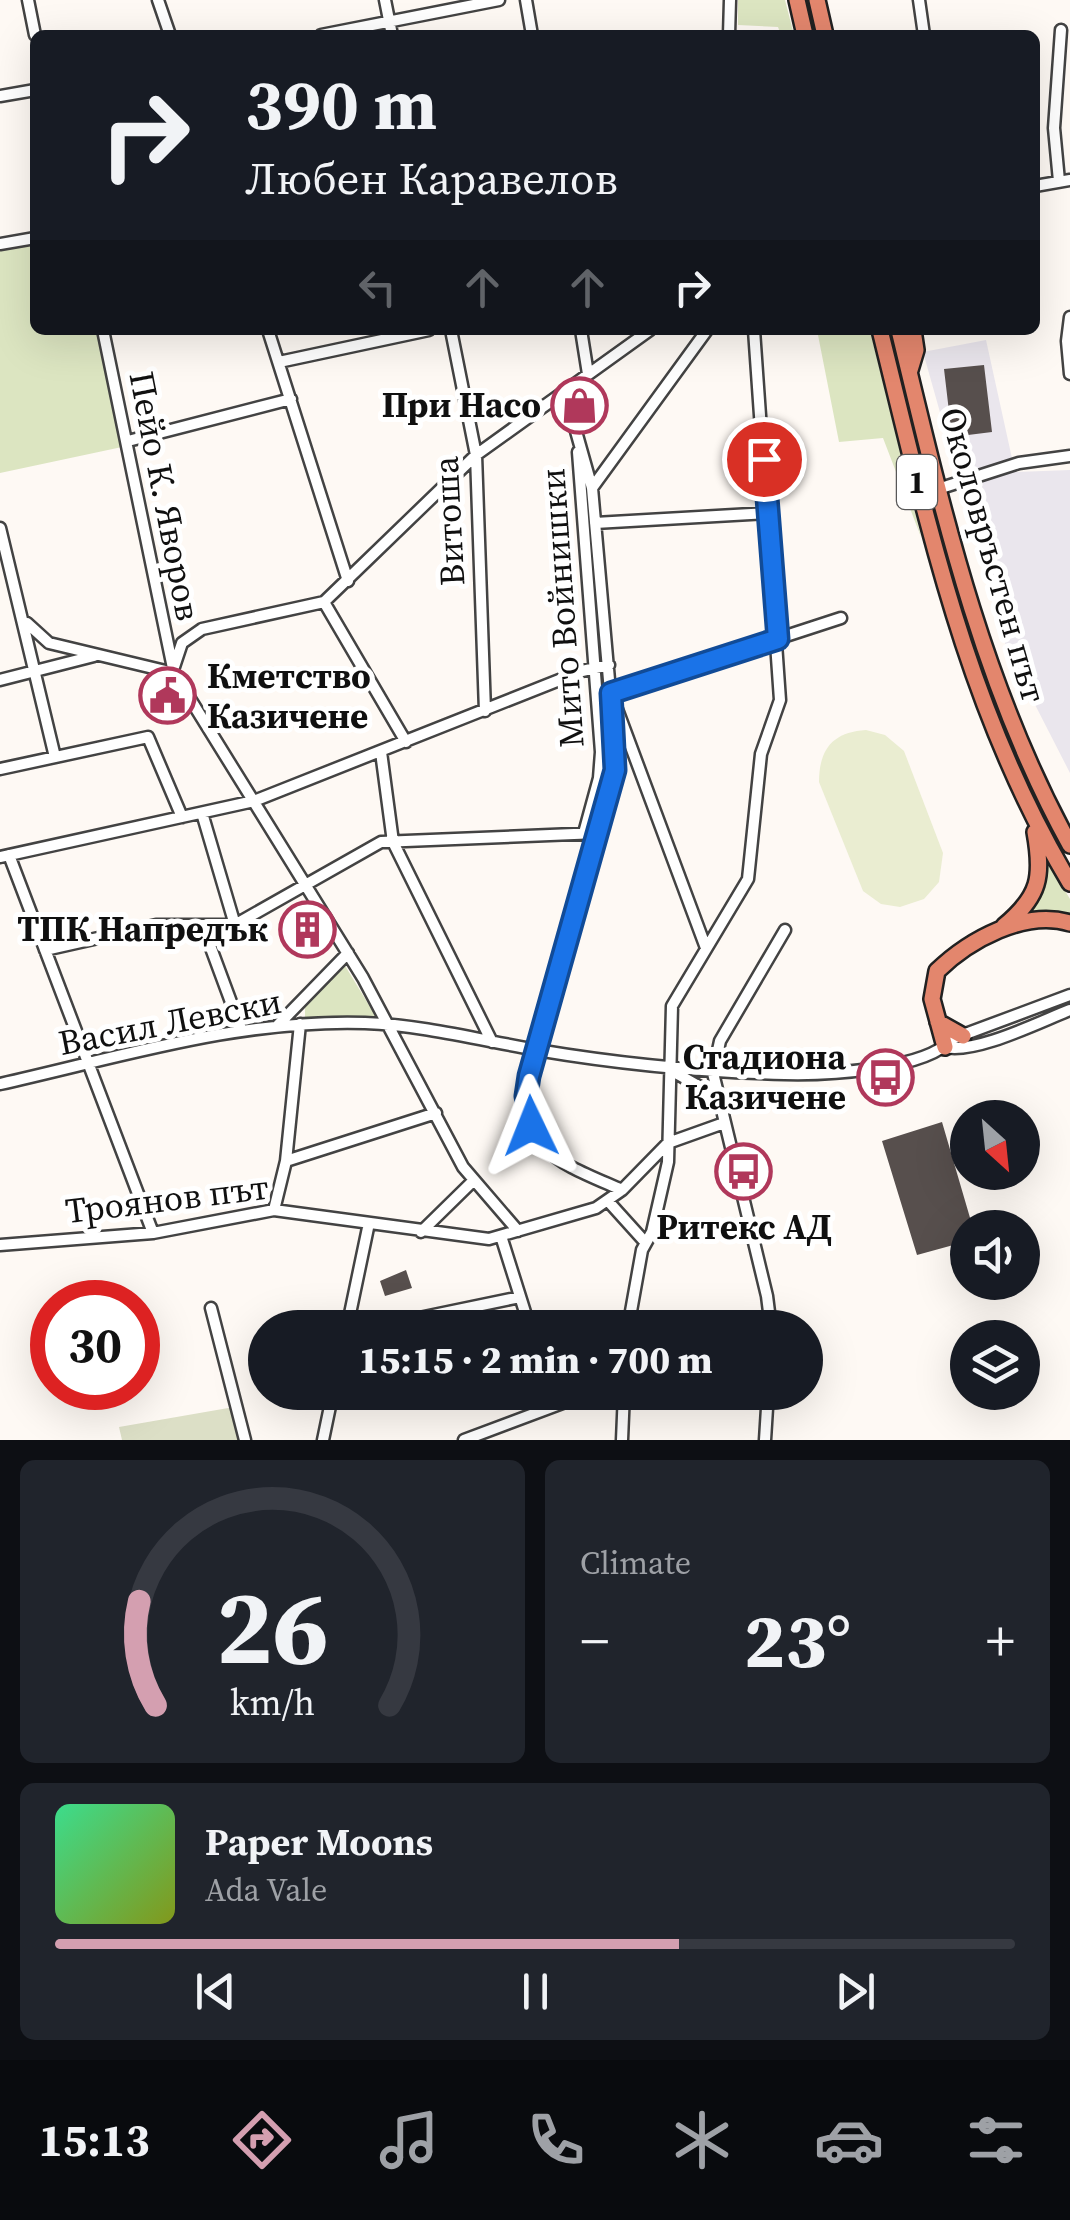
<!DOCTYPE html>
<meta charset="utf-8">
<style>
:root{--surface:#171b24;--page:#20242c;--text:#f1f3f6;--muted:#9ea1a6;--line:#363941;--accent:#d49fb0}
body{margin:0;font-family:"Source Serif 4",serif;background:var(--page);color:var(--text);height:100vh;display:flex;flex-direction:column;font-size:38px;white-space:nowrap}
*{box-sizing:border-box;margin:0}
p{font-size:32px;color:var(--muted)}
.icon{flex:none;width:55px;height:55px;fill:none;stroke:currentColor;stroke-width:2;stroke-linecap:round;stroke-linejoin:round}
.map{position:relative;height:1440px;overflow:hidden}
.drawer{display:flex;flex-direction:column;gap:20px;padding:20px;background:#0d0f14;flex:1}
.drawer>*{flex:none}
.top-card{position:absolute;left:30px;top:30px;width:1010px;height:305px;border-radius:15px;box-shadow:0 10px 40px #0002;background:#171b24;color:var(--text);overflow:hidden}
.needle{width:65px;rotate:153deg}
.controls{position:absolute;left:950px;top:1100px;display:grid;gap:20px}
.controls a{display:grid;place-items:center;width:90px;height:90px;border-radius:50%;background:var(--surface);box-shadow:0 10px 40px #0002;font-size:50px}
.speed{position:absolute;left:30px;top:1280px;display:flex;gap:20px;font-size:50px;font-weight:700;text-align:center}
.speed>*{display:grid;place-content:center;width:130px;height:130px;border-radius:50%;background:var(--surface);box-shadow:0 10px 40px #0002;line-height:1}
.speed .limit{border:15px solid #d22;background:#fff;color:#111}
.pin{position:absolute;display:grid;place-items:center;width:85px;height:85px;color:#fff;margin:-42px;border:5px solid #fff;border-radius:50%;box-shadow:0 2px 10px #0007}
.me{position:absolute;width:110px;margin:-55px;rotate:358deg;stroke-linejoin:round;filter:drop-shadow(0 0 8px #0008)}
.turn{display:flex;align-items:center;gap:35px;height:210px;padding:0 50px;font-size:45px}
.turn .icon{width:130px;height:130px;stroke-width:2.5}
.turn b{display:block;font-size:70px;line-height:85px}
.lanes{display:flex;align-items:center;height:95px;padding:0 50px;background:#0003;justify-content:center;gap:50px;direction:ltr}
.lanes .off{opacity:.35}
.big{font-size:75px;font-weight:800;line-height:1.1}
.drawer .widget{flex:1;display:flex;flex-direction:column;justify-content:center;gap:15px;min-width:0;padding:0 35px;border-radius:15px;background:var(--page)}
.drawer .dial{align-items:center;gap:0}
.dial svg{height:260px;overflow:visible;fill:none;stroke:var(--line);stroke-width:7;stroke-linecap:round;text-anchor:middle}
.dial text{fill:var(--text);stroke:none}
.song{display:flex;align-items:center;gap:30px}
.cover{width:120px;height:120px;border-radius:15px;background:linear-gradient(135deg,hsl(150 70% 55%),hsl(70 70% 35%))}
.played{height:10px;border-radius:5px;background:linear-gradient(90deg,var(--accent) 65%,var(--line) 65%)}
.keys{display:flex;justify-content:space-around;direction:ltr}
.heat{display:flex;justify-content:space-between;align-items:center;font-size:55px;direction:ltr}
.drawer .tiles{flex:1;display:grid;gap:20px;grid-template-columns:1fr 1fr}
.widget:last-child{grid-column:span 2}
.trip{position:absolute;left:248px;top:1310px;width:575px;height:100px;border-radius:50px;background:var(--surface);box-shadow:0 10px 40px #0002;font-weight:800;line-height:100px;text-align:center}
.dock{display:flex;height:160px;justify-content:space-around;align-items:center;background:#090b0e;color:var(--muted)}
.dock .icon{width:70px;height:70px}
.dock .on{color:var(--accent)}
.dock b{font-size:45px;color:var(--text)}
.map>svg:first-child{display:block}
.industrial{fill:#eae6ed}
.green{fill:#dce5c1}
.cemetery{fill:#dcdfc6}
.pitch{fill:#eaedd1}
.building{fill:#574f4d}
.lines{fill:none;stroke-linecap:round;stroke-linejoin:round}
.minor-casing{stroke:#434343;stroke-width:15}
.highway-casing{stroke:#212121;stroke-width:20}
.minor{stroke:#fff;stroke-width:10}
.highway{stroke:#e3866d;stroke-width:15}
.route-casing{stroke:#114b97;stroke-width:25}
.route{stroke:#1a73e8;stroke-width:18}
.labels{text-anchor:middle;stroke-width:10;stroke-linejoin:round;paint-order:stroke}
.shield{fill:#fff;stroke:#585858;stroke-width:2.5}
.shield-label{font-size:32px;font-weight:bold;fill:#101010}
.poi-label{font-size:35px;font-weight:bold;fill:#101010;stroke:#fff;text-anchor:end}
.street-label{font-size:35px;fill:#101010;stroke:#fff}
</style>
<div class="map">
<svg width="1070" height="1440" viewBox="0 0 1070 1440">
<rect width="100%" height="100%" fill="#fef9f4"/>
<path class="industrial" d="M986 340 1015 472 1070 470V773L1007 650 923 352Z"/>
<path class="green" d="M738 0H785L794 35H781L778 27 738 25Z
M35 242V330H96L122 447 0 473V249Z
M817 330H870L921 537 883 438 839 442Z
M1049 864 1070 899V917L1033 911Z
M344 964 378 1020 305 1019V1003Z"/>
<path class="cemetery" d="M234 1407 244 1440H122L119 1427Z"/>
<path class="pitch" d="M866 730 885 735 904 751 943 853 939 882 924 899 900 907 881 904 863 891 819 782C819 749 833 732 866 730Z"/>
<path class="building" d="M984 365 992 432 952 437 944 369Z
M942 1122 973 1228H968V1241L917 1255 882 1141Z
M406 1270 412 1288 385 1296 380 1281Z"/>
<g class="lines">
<defs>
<path id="minor" d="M28 0 35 35
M158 0 170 35
M385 0 392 35
M526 0 532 35
M919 0 924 35
M321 35 499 0
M729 35 730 0
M0 96 35 90
M1059 181 1054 128 1061 30
M1035 186 1070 180
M0 244 35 238
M1070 317 1067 341 1070 374
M103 330 174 673 363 978 463 1167 518 1231
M268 330 348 581
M451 330 476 455 485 711
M581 330 588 374
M279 362 429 330
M561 394 572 417 592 488 616 759 529 1077C518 1152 563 1164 622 1190
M128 441 291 399
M578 452 601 752 599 778 584 833
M592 488 707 330
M938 489 1019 463 1070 456
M595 523 769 513
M0 528 55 757
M324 602 406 742
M27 623 49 643 174 673
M174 667 182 643 202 629 324 602 476 455 650 330
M0 680 94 656
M381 752 393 842 492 1042
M0 769 148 737 182 817
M9 855 153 1233
M0 857 254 801 582 671 609 665
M202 925H235L202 813
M208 940 241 1029
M706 948 611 693 841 618
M45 950 156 925H202L208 940 381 842 598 833
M278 1025 348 953
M945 1047C976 1054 1039 1022 1070 1010
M674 1072 716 1096
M0 1084C121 1057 240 1019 365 1023 422 1025 480 1040 537 1050 620 1064 701 1072 785 1074 825 1075 926 1070 952 1039L1070 995
M286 1161 436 1113
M608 1201 645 1242
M274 1210 286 1161 300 1024
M421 1232 472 1182
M501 1236 530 1328
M0 1245 153 1233 274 1210 489 1239 596 1208 622 1190 668 1143 724 1123
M211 1308 245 1440
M629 1320 771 1325
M347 1328 369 1223
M371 1328 520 1297
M628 1328 642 1250 652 1232 668 1162 672 1006 748 879 761 754 780 700 754 330
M771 1328 767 1296 713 1073 720 1041 785 930
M323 1440 333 1392
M464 1440 592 1392
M622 1440 624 1392
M765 1440 768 1392"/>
<path id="highway" d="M797 0 805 35
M817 0 825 35
M880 330C928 523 966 709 1070 883
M899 330C942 508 981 683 1070 845
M910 370 916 350 913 330
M1004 926C1040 896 1043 877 1035 832
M938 1022 963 1036
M945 1047 932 999 937 971C969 940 1025 909 1070 923"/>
</defs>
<use href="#minor" class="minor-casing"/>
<use href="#highway" class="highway-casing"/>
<use href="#minor" class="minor"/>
<use href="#highway" class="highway"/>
</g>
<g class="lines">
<defs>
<path id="route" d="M531 1126 526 1096 529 1076 615 770 611 693 778 639 764 459"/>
</defs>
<use href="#route" class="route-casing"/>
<use href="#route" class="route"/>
</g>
<defs>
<symbol id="shop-ring" viewBox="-11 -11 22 22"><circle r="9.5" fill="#fff" stroke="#b0385b" stroke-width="1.5"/><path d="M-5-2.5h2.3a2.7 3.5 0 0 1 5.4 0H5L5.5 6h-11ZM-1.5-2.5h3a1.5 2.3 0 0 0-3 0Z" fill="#b0385b"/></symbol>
<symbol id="civic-ring" viewBox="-11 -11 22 22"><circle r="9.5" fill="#fff" stroke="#b0385b" stroke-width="1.5"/><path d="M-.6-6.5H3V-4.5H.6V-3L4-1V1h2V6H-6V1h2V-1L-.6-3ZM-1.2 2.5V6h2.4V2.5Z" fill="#b0385b"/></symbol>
<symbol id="building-ring" viewBox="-11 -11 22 22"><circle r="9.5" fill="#fff" stroke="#b0385b" stroke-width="1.5"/><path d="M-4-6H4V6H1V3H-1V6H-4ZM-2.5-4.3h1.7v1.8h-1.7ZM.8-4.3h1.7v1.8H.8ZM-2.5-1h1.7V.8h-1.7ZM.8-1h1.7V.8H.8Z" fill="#b0385b"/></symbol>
<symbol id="bus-ring" viewBox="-11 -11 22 22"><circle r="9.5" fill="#fff" stroke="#b0385b" stroke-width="1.5"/><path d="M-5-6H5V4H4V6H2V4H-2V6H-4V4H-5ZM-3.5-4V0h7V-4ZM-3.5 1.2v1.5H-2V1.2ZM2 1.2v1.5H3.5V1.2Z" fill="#b0385b"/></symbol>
</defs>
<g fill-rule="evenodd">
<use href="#shop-ring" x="548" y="374" width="63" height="63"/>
<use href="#civic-ring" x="136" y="664" width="63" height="63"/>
<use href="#building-ring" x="276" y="898" width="63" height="63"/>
<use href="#bus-ring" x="854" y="1046" width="63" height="63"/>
<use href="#bus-ring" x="712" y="1140" width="63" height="63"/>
</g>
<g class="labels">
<rect class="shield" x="897" y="455" width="40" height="54" rx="8"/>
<g class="shield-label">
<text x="917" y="493">1</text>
</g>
<g class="poi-label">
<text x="541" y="417">При Насо</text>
<text x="207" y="688" text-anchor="start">Кметство<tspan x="207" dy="40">Казичене</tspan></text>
<text x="268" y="941">ТПК Напредък</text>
<text x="846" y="1069">Стадиона<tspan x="846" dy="40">Казичене</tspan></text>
<text x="744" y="1239" text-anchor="middle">Ритекс АД</text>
</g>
<g class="street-label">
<text transform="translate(165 496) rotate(79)" y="12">Пейо К. Яворов</text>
<text transform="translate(449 521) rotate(-93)" y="12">Витоша</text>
<text transform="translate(993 555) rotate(74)" y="12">Околовръстен път</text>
<text transform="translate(562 608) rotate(-94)" y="12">Мито Войнишки</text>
<text transform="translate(170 1022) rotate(-11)" y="12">Васил Левски</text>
<text transform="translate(167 1199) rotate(-7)" y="12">Троянов път</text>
</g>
</g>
</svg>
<div class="controls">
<a><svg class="needle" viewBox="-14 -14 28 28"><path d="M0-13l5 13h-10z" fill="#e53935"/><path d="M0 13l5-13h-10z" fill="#9ea1a6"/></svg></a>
<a><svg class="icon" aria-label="sound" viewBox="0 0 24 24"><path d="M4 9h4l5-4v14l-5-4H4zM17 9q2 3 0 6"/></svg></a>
<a><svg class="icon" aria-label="layers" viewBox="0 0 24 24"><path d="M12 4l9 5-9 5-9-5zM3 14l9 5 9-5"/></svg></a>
</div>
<div class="speed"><div class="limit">30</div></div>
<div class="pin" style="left:764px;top:459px;background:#d93025"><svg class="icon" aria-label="arrive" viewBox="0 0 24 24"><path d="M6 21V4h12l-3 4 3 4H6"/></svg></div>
<svg class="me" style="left:531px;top:1126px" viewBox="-20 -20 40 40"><path d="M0-17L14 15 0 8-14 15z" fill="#1a73e8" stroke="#fff" stroke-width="4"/></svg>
<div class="trip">15:15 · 2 min · 700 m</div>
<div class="top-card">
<div class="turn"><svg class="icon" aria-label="right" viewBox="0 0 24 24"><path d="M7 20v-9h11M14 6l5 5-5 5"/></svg><div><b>390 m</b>Любен Каравелов</div></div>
<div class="lanes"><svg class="icon off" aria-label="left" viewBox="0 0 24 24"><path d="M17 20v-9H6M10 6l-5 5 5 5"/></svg><svg class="icon off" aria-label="ahead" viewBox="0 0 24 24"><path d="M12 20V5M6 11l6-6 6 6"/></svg><svg class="icon off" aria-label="ahead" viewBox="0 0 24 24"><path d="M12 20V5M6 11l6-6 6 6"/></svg><svg class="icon" aria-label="right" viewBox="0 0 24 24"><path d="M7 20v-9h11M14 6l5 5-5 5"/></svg></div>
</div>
</div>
<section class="drawer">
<div class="tiles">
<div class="widget dial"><svg viewBox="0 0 100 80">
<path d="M14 69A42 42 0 1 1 86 69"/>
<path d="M14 69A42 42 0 0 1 9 37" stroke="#d49fb0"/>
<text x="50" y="56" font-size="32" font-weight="700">26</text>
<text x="50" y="72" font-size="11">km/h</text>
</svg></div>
<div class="widget"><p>Climate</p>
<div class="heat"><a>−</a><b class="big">23°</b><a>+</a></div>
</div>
<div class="widget">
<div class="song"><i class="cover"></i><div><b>Paper Moons</b><p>Ada Vale</p></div></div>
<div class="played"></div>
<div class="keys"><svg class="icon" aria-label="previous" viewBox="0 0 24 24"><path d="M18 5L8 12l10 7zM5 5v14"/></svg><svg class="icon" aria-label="pause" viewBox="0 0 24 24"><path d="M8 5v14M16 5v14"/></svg><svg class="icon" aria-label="next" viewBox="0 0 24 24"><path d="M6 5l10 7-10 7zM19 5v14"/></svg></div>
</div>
</div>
</section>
<nav class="dock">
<b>15:13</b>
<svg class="icon on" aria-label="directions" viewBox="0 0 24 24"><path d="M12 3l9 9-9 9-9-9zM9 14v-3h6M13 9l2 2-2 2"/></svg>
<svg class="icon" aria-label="music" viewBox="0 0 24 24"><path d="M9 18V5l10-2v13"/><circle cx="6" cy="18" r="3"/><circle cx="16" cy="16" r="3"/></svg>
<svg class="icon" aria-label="phone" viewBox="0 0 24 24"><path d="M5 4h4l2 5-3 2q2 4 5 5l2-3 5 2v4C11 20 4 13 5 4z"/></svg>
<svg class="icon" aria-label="climate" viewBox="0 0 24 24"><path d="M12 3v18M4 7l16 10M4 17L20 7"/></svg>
<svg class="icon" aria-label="car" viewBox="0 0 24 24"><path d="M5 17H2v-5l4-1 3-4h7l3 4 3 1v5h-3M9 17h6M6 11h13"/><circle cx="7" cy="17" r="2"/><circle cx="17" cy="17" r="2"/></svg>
<svg class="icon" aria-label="filters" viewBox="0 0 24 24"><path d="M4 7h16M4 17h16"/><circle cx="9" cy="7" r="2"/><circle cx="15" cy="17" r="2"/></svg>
</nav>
